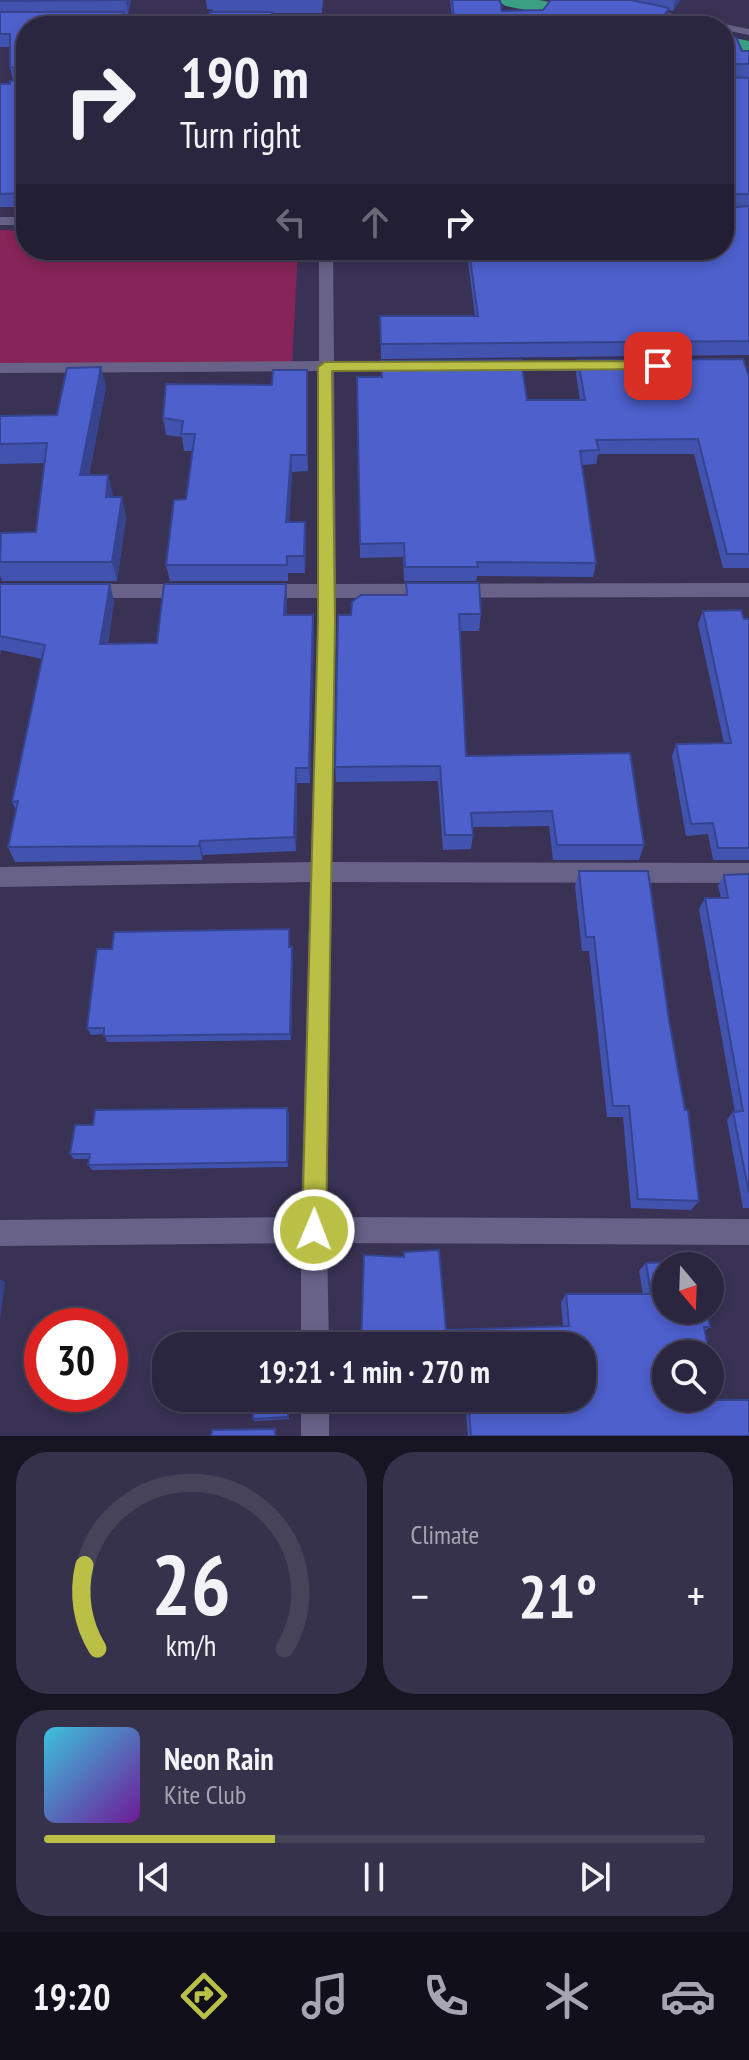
<!DOCTYPE html>
<meta charset="utf-8">
<style>
:root{--surface:#2b2640;--page:#37324b;--text:#f1f3f6;--muted:#a6a5b1;--line:#474359;--accent:#bac046}
body{margin:0;font-family:"PT Sans Narrow",sans-serif;background:var(--page);color:var(--text);height:100vh;display:flex;flex-direction:column;font-size:30px;white-space:nowrap}
*{box-sizing:border-box;margin:0}
p{font-size:26px;color:var(--muted)}
.icon{flex:none;width:44px;height:44px;fill:none;stroke:currentColor;stroke-width:2;stroke-linecap:round;stroke-linejoin:round}
.map{position:relative;height:1436px;overflow:hidden}
.sheet{display:flex;flex-direction:column;gap:16px;padding:16px;background:#181523;flex:1}
.sheet>*{flex:none}
.top-card{position:absolute;left:16px;top:16px;width:718px;height:244px;border-radius:32px;box-shadow:0 4px 12px #0003,0 0 0 2px var(--line);background:#2b2640;color:var(--text);overflow:hidden}
.needle{width:52px;rotate:161deg}
.controls{position:absolute;left:652px;top:1252px;display:grid;gap:16px}
.controls a{display:grid;place-items:center;width:72px;height:72px;border-radius:50%;background:var(--surface);box-shadow:0 4px 12px #0003,0 0 0 2px var(--line);font-size:40px}
.speed{position:absolute;left:24px;top:1308px;display:flex;gap:16px;font-size:40px;font-weight:700;text-align:center}
.speed>*{display:grid;place-content:center;width:104px;height:104px;border-radius:50%;background:var(--surface);box-shadow:0 4px 12px #0003,0 0 0 2px var(--line);line-height:1}
.speed .limit{border:12px solid #d22;background:#fff;color:#111}
.pin{position:absolute;display:grid;place-items:center;width:68px;height:68px;color:#fff;margin:-34px;border-radius:16px;box-shadow:0 4px 12px #0006}
.me{position:absolute;width:88px;margin:-44px;rotate:1deg;stroke-linejoin:round;filter:drop-shadow(0 0 6px #0008)}
.turn{display:flex;align-items:center;gap:28px;height:168px;padding:0 32px;font-size:36px}
.turn .icon{width:104px;height:104px;stroke-width:2.5}
.turn b{display:block;font-size:56px;line-height:68px}
.lanes{display:flex;align-items:center;height:76px;padding:0 32px;background:#0003;justify-content:center;gap:40px;direction:ltr}
.lanes .off{opacity:.35}
.big{font-size:60px;font-weight:700;line-height:1.1}
.sheet .tile{flex:1;display:flex;flex-direction:column;justify-content:center;gap:12px;min-width:0;padding:0 28px;border-radius:32px;background:var(--page)}
.sheet .dial{align-items:center;gap:0}
.dial svg{height:208px;overflow:visible;fill:none;stroke:var(--line);stroke-width:7;stroke-linecap:round;text-anchor:middle}
.dial text{fill:var(--text);stroke:none}
.song{display:flex;align-items:center;gap:24px}
.cover{width:96px;height:96px;border-radius:12px;background:linear-gradient(135deg,hsl(190 70% 55%),hsl(280 70% 35%))}
.played{height:8px;border-radius:4px;background:linear-gradient(90deg,var(--accent) 35%,var(--line) 35%)}
.keys{display:flex;justify-content:space-around;direction:ltr}
.heat{display:flex;justify-content:space-between;align-items:center;font-size:44px;direction:ltr}
.sheet .tiles{flex:1;display:grid;gap:16px;grid-template-columns:1fr 1fr}
.tile:last-child{grid-column:span 2}
.trip{position:absolute;left:152px;top:1332px;width:444px;height:80px;border-radius:32px;background:var(--surface);box-shadow:0 4px 12px #0003,0 0 0 2px var(--line);font-weight:700;line-height:80px;text-align:center}
.menu{display:flex;height:128px;justify-content:space-around;align-items:center;background:#110f1a;color:var(--muted)}
.menu .icon{width:56px;height:56px}
.menu .current{color:var(--accent)}
.menu b{font-size:36px;color:var(--text)}
.map>svg:first-child{display:block}
.green{fill:#872459}
.lines{fill:none;stroke-linecap:round;stroke-linejoin:round}
.canal{fill:#3b9f84;fill-rule:evenodd}
.street{fill:#686188;fill-rule:evenodd}
.secondary{fill:#686188;fill-rule:evenodd}
.wall{fill:#4253af}
.shaded-wall{fill:#36438f}
.building{fill:#4d60cc;stroke:#36438f;stroke-width:2}
.route{fill:#bac046;stroke:#797d2e;stroke-width:2}
</style>
<div class="map">
<svg width="749" height="1436" viewBox="0 0 749 1436">
<rect width="100%" height="100%" fill="#393255"/>
<path class="green" d="M0 230 26 231V250H298L292 365 0 371Z"/>
<g class="lines">
<path class="canal" d="M495 0H539L638 19 649 26H605L506 6Z
M724 36 749 41V55L724 50Z"/>
<path class="street" d="M333 15 339 18 337 20 97 22 91 19 97 16Z
M0 217H26V225H0Z
M319 250H333L334 361H408L416 366 408 371H334L336 584 749 583V597L336 598 332 862 749 863V883L332 882 327 1217 749 1219V1245L327 1243 329 1346H301V1243L0 1246V1220L301 1217 310 882 0 887V867L311 862 318 598H261L252 591 261 584H318V371L0 373V363L319 361Z
M496 361H604L612 366 604 371 490 370V362Z
M85 584H189L198 591 189 598H85L76 591Z
M301 1398H329V1436H301Z"/>
<path class="secondary" d="M643 8 749 29V35L724 30V26H702L639 13V9Z"/>
</g>
<path class="wall" d="M0 0H131L128 14 26 26V207H0V84H10L13 80 10 67V47H0Z
M206 0H323L322 13H272L213 12V10L207 9Z
M450 0H500L502 11 543 10 551 0H680L673 11 668 10 666 22 663 26H453Z
M724 37 742 51H749V355L381 359 380 316H475L467 253 425 252V250H724Z
M578 360 749 377V568H723L694 454H598L596 464 582 465 596 563 593 577 477 576 476 581H404L403 557 360 558 357 377 527 400H580L576 374Z
M101 367 106 387 89 475H108L113 497 126 517 117 581H2L0 575V536L36 532 45 463 0 464V416L57 415Z
M308 387V471L292 472 289 522H305L306 538 305 573H288V581H170L166 565 186 499 193 451H184L182 437 166 435 163 418Z
M406 583 481 614 479 631H460L466 756 644 845 639 860H553L549 826 472 827 473 835 471 849 443 850 438 781 336 782 335 767 351 615 406 595Z
M0 584 114 601 108 644 157 643 286 584 287 600 286 615 314 631 310 783H297L296 851 203 855 202 860 15 862 8 847 16 810 12 802 42 659 1 650 0 655Z
M703 611 744 619H749V860H713L708 834 686 836 672 756 676 744 724 743 698 624Z
M579 871 669 1020 699 1201 691 1210 631 1208 623 1117H607L589 951H582L575 886Z
M749 874V1208H743L727 1120 733 1112H735L699 909 705 898H721L718 886 724 875Z
M290 937V947L293 954 291 1040 107 1042 104 1034 91 1035 87 1028Z
M287 1108 289 1114 288 1167 92 1170 88 1165 89 1159H74L70 1154 93 1125Z
M646 1263 710 1327 704 1331 717 1400 749 1436H468L465 1398H582V1346H361L446 1330 563 1326 561 1302 566 1294H643L639 1271Z
M289 1398V1419L255 1421 253 1419Z"/>
<path class="shaded-wall" d="M127 0H131L128 14 126 1Z
M675 0H680L673 11Z
M669 8 666 22 663 26H657Z
M124 12 126 26H121Z
M101 367 106 387 85 495 80 475Z
M307 370 308 387V471L307 455Z
M291 455 292 472 288 539 286 522Z
M108 475 113 495 111 517 106 497Z
M122 497 126 517 117 581 112 562Z
M305 522 306 538 305 573 304 556Z
M110 584 114 601 105 660 100 644Z
M286 584 287 600 286 632 284 615Z
M313 615 314 631 310 783 309 768Z
M296 768 297 783 296 851 294 837Z
M200 841 203 855 202 860 199 846Z
M292 947 293 954 291 1040 290 1034Z
M287 1108 289 1114 288 1167 287 1162Z
M0 1279 5 1282 0 1320Z"/>
<path class="building" d="M0 0H127L0 1Z
M452 0H500L502 11 543 10 551 0H631L669 8 657 26H455Z
M0 12H124L121 26H26V193L0 194V84H10V81L26 78 25 68 10 67V34H0Z
M210 12H272L271 26H207Z
M724 37H736L742 51H749V64H727L724 67 725 77 749 78V194H728L724 182Z
M749 206V341L381 344 380 316H478L469 250H724V208Z
M743 359 749 377V554H727L698 439 596 440 599 450 580 451 596 563 477 562 478 567H405L404 543 360 544 357 377H382L381 361 521 360 527 400H585L578 360Z
M101 367 80 475H108L106 497H122L112 562H0L1 533 36 532 47 443 0 444V416L57 415 67 368Z
M273 370H307V455H291L286 522H305L304 556H287V565H166L174 500 186 499 195 434H181L183 421 163 418 166 384 272 385Z
M406 583H479L481 614H459L466 756 630 753 644 845H557L552 811 471 813 473 835H445L440 766 335 767 338 615H351L352 602 361 595H407Z
M0 584H110L100 644 157 643 164 584H286L284 615H313L309 768H296L294 837 200 841 199 846 8 847 18 801 12 802 45 645 0 636Z
M741 610 744 619H749V848H718L713 823 691 824 676 744 731 743 703 611Z
M579 871H648L669 1020 685 1110H688L699 1201 638 1199 629 1106H613L594 937H586Z
M749 874V1193L733 1112 743 1111 705 898H728L724 875Z
M289 929V947H292L290 1034 104 1036V1028H87L97 949H112L114 932Z
M287 1108V1162L88 1165 90 1154H70L75 1125H93L95 1110Z
M439 1250 446 1330 569 1326 566 1294H651L646 1263 697 1261 698 1266H666V1310H707L710 1327H704L709 1354H666V1398H710V1361L717 1400H749V1436H471L468 1398H582V1346H361L364 1255 404 1257V1252Z
M254 1398H288V1417L253 1419Z
M275 1429V1436H211L212 1430Z"/>
<path class="route" d="M658 361 665 366 663 369 332 371 335 622 326 1230 322 1239 314 1242 305 1239 302 1230 318 622V367L325 362Z"/>
</svg>
<div class="controls">
<a><svg class="needle" viewBox="-14 -14 28 28"><path d="M0-13l5 13h-10z" fill="#e53935"/><path d="M0 13l5-13h-10z" fill="#a6a5b1"/></svg></a>
<a><svg class="icon" aria-label="search" viewBox="0 0 24 24"><circle cx="10" cy="10" r="6"/><path d="M15 15l6 6"/></svg></a>
</div>
<div class="speed"><div class="limit">30</div></div>
<div class="pin" style="left:658px;top:366px;background:#d93025"><svg class="icon" aria-label="arrive" viewBox="0 0 24 24"><path d="M6 21V4h12l-3 4 3 4H6"/></svg></div>
<svg class="me" style="left:314px;top:1230px" viewBox="-20 -20 40 40"><circle r="17" fill="#bac046" stroke="#fff" stroke-width="3"/><path d="M0-11L8 9 0 5-8 9z" fill="#fff"/></svg>
<div class="trip">19:21 · 1 min · 270 m</div>
<div class="top-card">
<div class="turn"><svg class="icon" aria-label="right" viewBox="0 0 24 24"><path d="M7 20v-9h11M14 6l5 5-5 5"/></svg><div><b>190 m</b>Turn right</div></div>
<div class="lanes"><svg class="icon off" aria-label="left" viewBox="0 0 24 24"><path d="M17 20v-9H6M10 6l-5 5 5 5"/></svg><svg class="icon off" aria-label="ahead" viewBox="0 0 24 24"><path d="M12 20V5M6 11l6-6 6 6"/></svg><svg class="icon" aria-label="right" viewBox="0 0 24 24"><path d="M7 20v-9h11M14 6l5 5-5 5"/></svg></div>
</div>
</div>
<section class="sheet">
<div class="tiles">
<div class="tile dial"><svg viewBox="0 0 100 80">
<path d="M14 69A42 42 0 1 1 86 69"/>
<path d="M14 69A42 42 0 0 1 9 37" stroke="#bac046"/>
<text x="50" y="56" font-size="32" font-weight="700">26</text>
<text x="50" y="72" font-size="11">km/h</text>
</svg></div>
<div class="tile"><p>Climate</p>
<div class="heat"><a>−</a><b class="big">21°</b><a>+</a></div>
</div>
<div class="tile">
<div class="song"><i class="cover"></i><div><b>Neon Rain</b><p>Kite Club</p></div></div>
<div class="played"></div>
<div class="keys"><svg class="icon" aria-label="previous" viewBox="0 0 24 24"><path d="M18 5L8 12l10 7zM5 5v14"/></svg><svg class="icon" aria-label="pause" viewBox="0 0 24 24"><path d="M8 5v14M16 5v14"/></svg><svg class="icon" aria-label="next" viewBox="0 0 24 24"><path d="M6 5l10 7-10 7zM19 5v14"/></svg></div>
</div>
</div>
</section>
<nav class="menu">
<b>19:20</b>
<svg class="icon current" aria-label="directions" viewBox="0 0 24 24"><path d="M12 3l9 9-9 9-9-9zM9 14v-3h6M13 9l2 2-2 2"/></svg>
<svg class="icon" aria-label="music" viewBox="0 0 24 24"><path d="M9 18V5l10-2v13"/><circle cx="6" cy="18" r="3"/><circle cx="16" cy="16" r="3"/></svg>
<svg class="icon" aria-label="phone" viewBox="0 0 24 24"><path d="M5 4h4l2 5-3 2q2 4 5 5l2-3 5 2v4C11 20 4 13 5 4z"/></svg>
<svg class="icon" aria-label="climate" viewBox="0 0 24 24"><path d="M12 3v18M4 7l16 10M4 17L20 7"/></svg>
<svg class="icon" aria-label="car" viewBox="0 0 24 24"><path d="M5 17H2v-5l4-1 3-4h7l3 4 3 1v5h-3M9 17h6M6 11h13"/><circle cx="7" cy="17" r="2"/><circle cx="17" cy="17" r="2"/></svg>
</nav>
